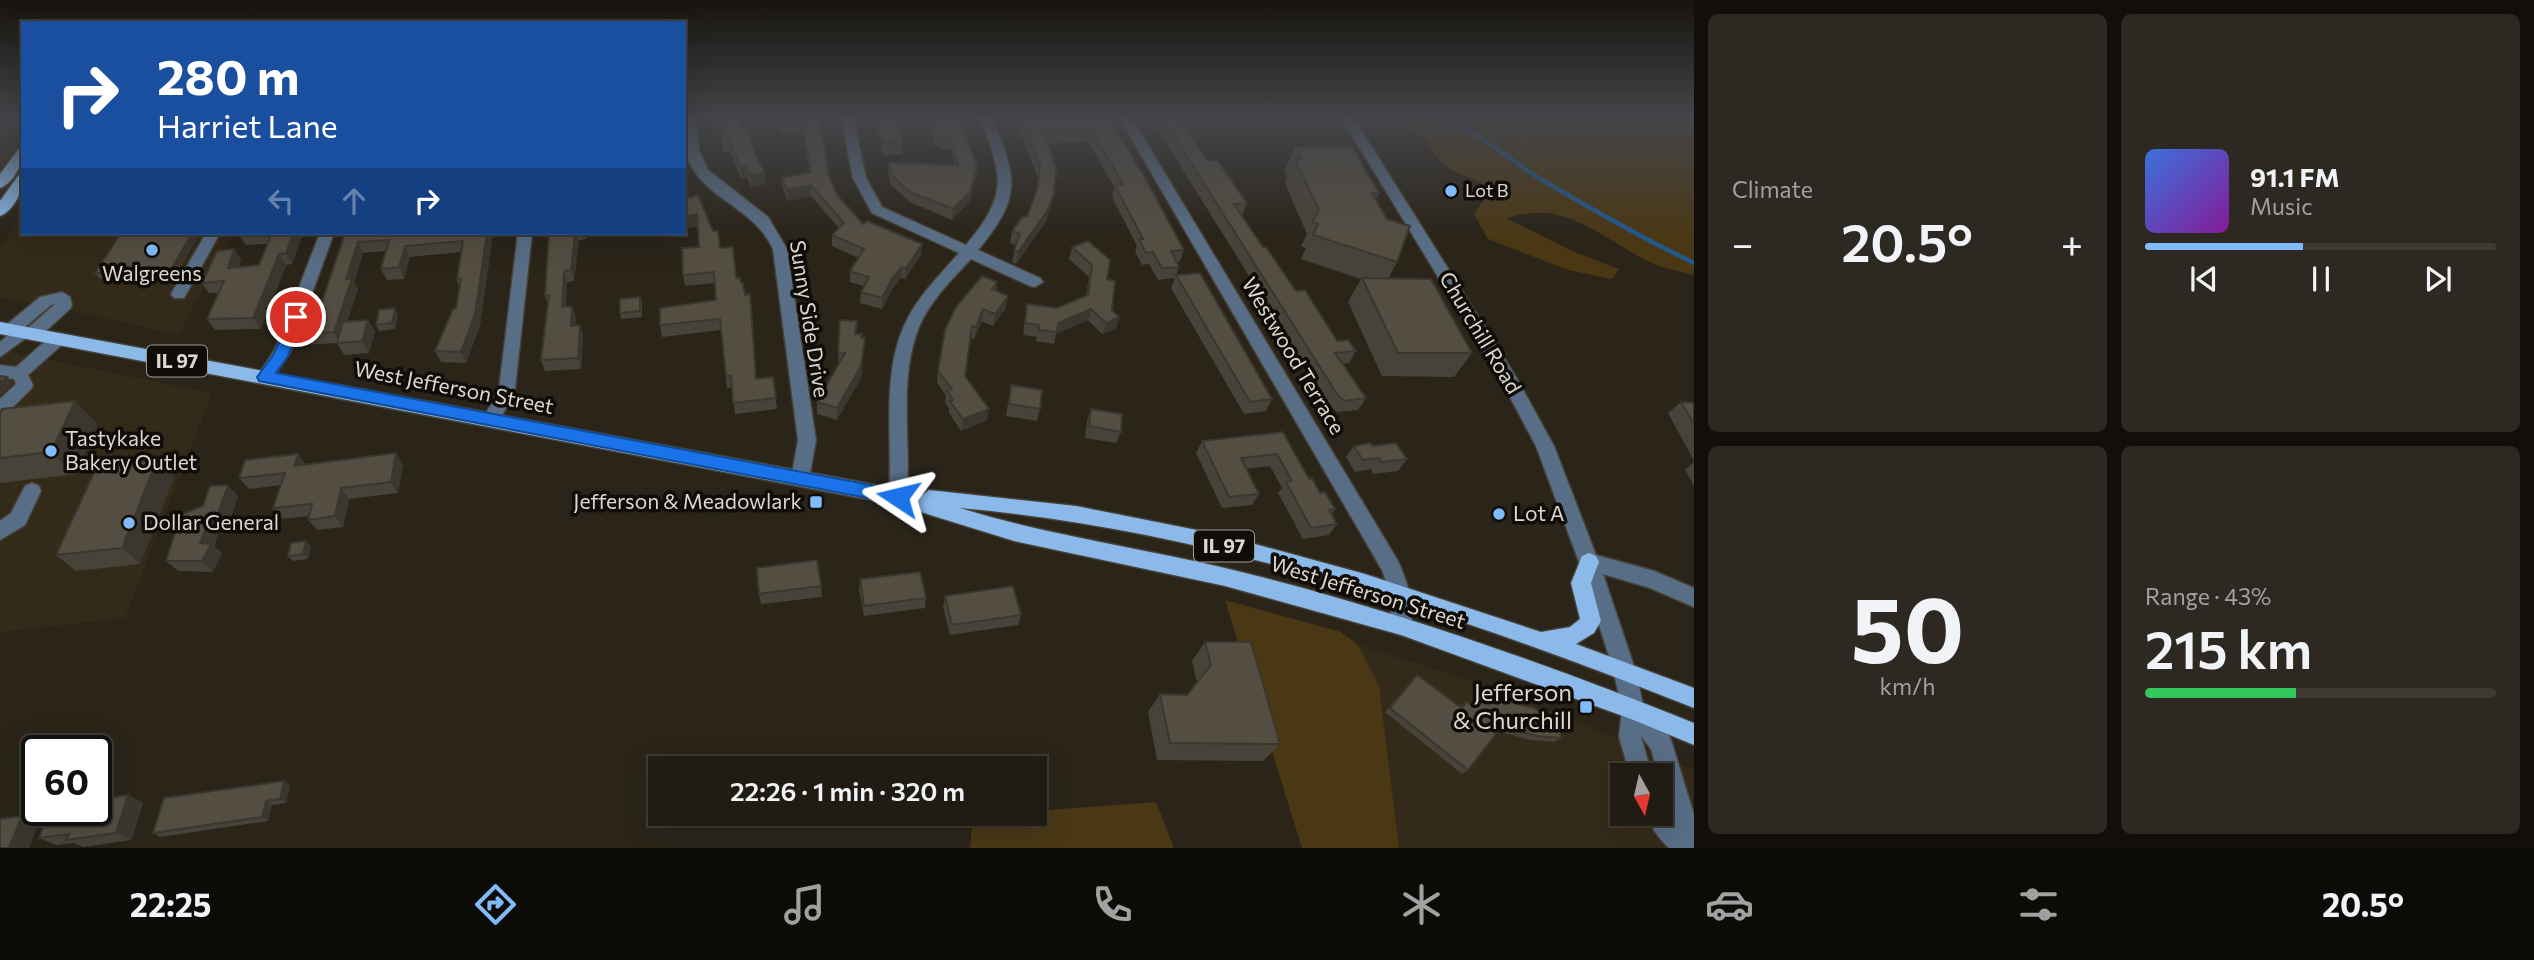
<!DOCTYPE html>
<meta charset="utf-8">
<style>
:root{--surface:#201b13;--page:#2d2821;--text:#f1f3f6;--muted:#a2a1a0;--line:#3d3933;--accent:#81bcfa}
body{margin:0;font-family:Commissioner,sans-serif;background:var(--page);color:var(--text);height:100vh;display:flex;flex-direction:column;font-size:26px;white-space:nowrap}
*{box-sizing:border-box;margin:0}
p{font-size:23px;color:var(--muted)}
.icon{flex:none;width:38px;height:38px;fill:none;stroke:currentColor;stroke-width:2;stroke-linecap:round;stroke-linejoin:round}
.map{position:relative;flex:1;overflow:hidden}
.side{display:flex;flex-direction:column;gap:14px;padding:14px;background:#120f0a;width:840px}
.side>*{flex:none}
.hud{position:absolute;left:21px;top:21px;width:665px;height:214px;border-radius:0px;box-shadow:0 7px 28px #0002,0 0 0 2px var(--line);background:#1a4fa0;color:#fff;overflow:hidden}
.needle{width:46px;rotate:172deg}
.controls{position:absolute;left:1610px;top:763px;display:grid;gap:14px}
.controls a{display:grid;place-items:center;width:63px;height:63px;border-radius:0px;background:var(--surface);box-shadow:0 7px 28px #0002,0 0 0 2px var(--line);font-size:35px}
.speed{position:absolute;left:21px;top:735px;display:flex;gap:14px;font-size:35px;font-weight:700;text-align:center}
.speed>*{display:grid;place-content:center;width:91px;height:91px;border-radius:50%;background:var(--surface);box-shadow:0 7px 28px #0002,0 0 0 2px var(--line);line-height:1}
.speed .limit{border:4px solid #111;border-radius:10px;background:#fff;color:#111}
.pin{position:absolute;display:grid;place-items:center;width:60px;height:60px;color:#fff;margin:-30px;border:4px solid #fff;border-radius:50%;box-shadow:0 2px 7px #0007}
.me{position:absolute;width:77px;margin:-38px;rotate:280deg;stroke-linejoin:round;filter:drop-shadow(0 0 5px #0008)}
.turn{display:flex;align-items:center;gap:24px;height:147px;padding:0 21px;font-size:32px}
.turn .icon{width:91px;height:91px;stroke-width:2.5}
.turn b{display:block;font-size:49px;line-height:60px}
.lanes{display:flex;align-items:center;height:66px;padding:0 21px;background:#0003;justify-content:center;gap:35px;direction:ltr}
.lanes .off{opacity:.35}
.big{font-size:52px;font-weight:600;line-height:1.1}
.side .card{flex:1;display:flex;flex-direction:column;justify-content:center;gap:10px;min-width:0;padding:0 24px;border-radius:10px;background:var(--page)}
.side .dial{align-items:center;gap:0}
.dial b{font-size:91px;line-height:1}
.song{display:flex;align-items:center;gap:21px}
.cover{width:84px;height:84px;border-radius:10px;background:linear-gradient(135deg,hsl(220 70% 55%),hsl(290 70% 35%))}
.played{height:7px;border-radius:4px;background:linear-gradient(90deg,var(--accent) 45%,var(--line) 45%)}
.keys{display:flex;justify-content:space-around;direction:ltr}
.heat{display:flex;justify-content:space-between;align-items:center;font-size:38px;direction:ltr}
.charge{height:10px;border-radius:5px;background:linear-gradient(90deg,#34c759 43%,var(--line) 0)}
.side .tiles{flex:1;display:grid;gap:14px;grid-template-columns:repeat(2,1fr)}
.trip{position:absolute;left:648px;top:756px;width:399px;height:70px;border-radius:0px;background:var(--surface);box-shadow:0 7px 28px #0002,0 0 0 2px var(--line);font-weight:600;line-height:70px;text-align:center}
.menu{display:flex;height:112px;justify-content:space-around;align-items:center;background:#0d0b08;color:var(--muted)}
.menu .icon{width:49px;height:49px}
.menu .on{color:var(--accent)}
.menu b{font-size:32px;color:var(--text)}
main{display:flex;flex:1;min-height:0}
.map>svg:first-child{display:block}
.built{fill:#342a19;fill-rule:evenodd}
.green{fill:#4a3815}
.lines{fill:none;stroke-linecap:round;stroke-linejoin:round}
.stream{stroke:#22588c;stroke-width:4.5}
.minor-casing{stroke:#464136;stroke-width:3}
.major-casing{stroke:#464136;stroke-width:3}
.minor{fill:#586e86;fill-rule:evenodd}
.major{fill:#8ab9ea;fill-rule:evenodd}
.wall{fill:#484339}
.shaded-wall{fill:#3b372e}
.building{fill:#544e42;stroke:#3b372e;stroke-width:2}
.route{fill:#1a73e8;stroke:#114b97;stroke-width:2}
.poi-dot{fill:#81bcfa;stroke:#100d09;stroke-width:2.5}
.labels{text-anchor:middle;stroke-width:7;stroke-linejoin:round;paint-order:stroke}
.far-poi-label{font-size:18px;fill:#dcd8d0;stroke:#100d09;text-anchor:start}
.shield{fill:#100d09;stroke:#9f9b94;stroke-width:2}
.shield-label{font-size:19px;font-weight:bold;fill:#dcd8d0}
.poi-label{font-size:21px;fill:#dcd8d0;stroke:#100d09;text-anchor:start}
.street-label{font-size:21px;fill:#dcd8d0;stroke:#100d09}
.near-poi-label{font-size:24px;fill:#dcd8d0;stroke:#100d09;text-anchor:end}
</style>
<main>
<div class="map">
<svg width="1694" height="848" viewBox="0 0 1694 848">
<rect width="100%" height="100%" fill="#2a2419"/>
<path class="built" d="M0 117H23V141L0 170Z
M23 214V233H233L178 335 69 310 0 298V248Z
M0 350 212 393 125 618 0 632Z
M1358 645 1497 689 1694 770V848H1380ZM1622 775H1661V814H1622Z"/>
<path class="green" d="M1396 117 1694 118V275C1680 271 1664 269 1652 263 1601 239 1568 198 1506 218L1572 251 1619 269 1612 279 1568 270 1488 239 1474 214 1484 200V184L1451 170 1438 159 1424 138Z
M1225 600 1341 632 1358 645 1379 686 1399 848H1302Z
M1156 802 1174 848H970L973 816 1034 814V811Z"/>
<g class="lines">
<path class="stream" d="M1435 117C1476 128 1506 158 1542 180 1592 209 1642 238 1694 263"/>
<defs>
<path id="minor" d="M684 117H696L699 150 708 170 768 217 787 249 816 440 809 479 806 484 800 486 794 484 791 479 798 440 773 249C754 207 706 200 688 160 683 147 684 131 684 117Z
M841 117H853L866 178 882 207 966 245C1009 194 1003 175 979 117H991C1018 177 1022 197 978 250L1040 278 1043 282 1035 287 1030 286 971 259C952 279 930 301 919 327 898 379 911 442 907 497L905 502 898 505 891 502 889 497C893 442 881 377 904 326 916 298 939 276 959 253L872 213 853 178Z
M1119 117H1131L1398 561C1407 581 1418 611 1408 633L1401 635 1394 633 1391 626 1390 592 1382 570Z
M1341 117H1353L1516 377 1554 446 1596 555 1654 571 1694 588V607L1650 588 1603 574 1635 669 1643 704 1669 735 1672 743 1694 815V848H1669C1658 838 1651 827 1646 814H1661V803L1668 809 1651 749 1641 736 1652 775H1630L1619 737 1622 709 1613 669 1579 562 1536 446 1503 384Z
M206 233H220L184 298H174L171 294Z
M320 233H334L291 351 271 381H259L257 377 275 349Z
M518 233H532L515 389 498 424H486L483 419 499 389Z
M62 292 70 297 72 305 70 309 38 338H26L0 357V342L8 335 3 330 5 326 40 297ZM55 304 28 328 25 327 51 305Z
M58 333 64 335 66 339 64 343 28 375 33 385 31 389 6 414 0 416V399L16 384 14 379 0 377V365L16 367 52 335Z
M32 483 39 486 41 491 25 525 0 540V521L11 513 25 486Z"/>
<path id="major" d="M23 149C23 163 14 183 0 188V174L18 150Z
M23 175C23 190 15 210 0 216V201L18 176Z
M0 322 898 489 921 496 929 490 1076 506 1222 535 1365 574 1541 632 1570 627 1580 619 1571 583 1582 556 1589 553 1596 556 1599 562 1591 583 1601 621 1594 633 1576 644 1694 688V708C1459 615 1213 530 960 508 1047 535 1136 547 1225 568 1384 606 1542 662 1694 723V745L1631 719 1401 635 1225 586 1014 541 898 505 0 334Z"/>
</defs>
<use href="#minor" class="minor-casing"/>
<use href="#major" class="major-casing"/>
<use href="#minor" class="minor"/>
<use href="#major" class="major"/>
</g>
<path class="wall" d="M718 117H740L741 130 752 145 764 172 765 184 751 187 747 177 741 178 730 151 724 152Z
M779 117H819L829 176 838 196 863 224 921 255 905 279 901 278 893 288 882 309 860 303 861 292 864 286 850 282V271L858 258 832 246V235L839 228 811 196 788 201 783 189 782 178 810 173 803 133 780 134Z
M875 117H896L902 141V154L883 155Z
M926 117H959L977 166 976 177 969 202 952 220 910 202 891 185 888 173V163L955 165 951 149 942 150 940 146H935Z
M1014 117H1108L1184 250 1180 261 1177 262 1179 267 1176 275 1272 399 1266 411 1244 414 1171 288 1175 278 1158 280 1149 264 1142 265 1135 251 1137 246 1112 197 1114 187 1088 141 1047 144 1054 194 1051 206 1045 223 1016 264 1012 262 1016 245 1010 243 1012 231 1027 217 1036 191 1038 177Z
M1150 117H1179L1207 161 1247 203 1242 215 1263 247 1296 291 1337 341 1356 351 1349 363 1342 364 1366 398 1358 410 1337 412 1330 406Z
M1295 147 1379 193 1376 200 1397 262 1388 279 1472 353 1454 377 1382 376 1348 302 1361 279 1301 259 1306 248 1301 246 1307 234 1285 183 1287 177 1284 171Z
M689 198 720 248 736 278 741 283 745 295 750 294 756 379 773 377 777 409 735 414 732 387 727 388 721 330 662 337 660 325 716 300 715 283 685 286 683 275 699 247 698 226Z
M121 233H200L176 275 100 279 95 273Z
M240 233H303L292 264 286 265 261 329 215 330 207 319 219 293H209L202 283 234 249 241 260 239 267 259 265 267 244 246 245 239 235Z
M345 233H493L480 325 466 363 441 362 435 351 456 309 459 286 457 280 461 252 410 257 404 279 387 280 381 269 386 251 363 253 354 283 358 289 347 322 368 320 375 332 369 353 344 355 337 343 306 345 299 334 316 320Z
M549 233H587L586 239 579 240 574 281 567 282 566 306H572L576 317 575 326 580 325 583 336 581 369 545 371 541 360 548 304 545 296Z
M1072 247 1107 279 1112 310 1119 317 1116 329 1102 334 1088 320 1056 334 1054 344 1036 341 1037 337 1023 335 1027 304 1057 308 1086 295 1089 277 1069 259Z
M997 282 996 291 1006 308 993 326 982 321 974 339 970 338 965 376 987 420 961 431 949 413V408L945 403 946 395 937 383 938 371Z
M640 297 642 303V317L621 319 620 313Z
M398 315 395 329 379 331 376 325Z
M857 334 861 338H865L861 378 837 420 817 414V402L839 364 838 352Z
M1011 385 1040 409 1037 421 1006 416Z
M1681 402 1694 403V461L1668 413Z
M1091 409 1121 432 1116 443 1085 438 1087 421Z
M0 413 98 424 75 474 1 483 0 482Z
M1283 432 1309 479 1335 509 1332 514 1337 524 1329 535 1303 539 1278 493 1282 488 1270 466 1246 469 1259 494 1252 505 1222 508 1196 453 1202 441Z
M1354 446H1372L1407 459 1398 471 1373 474 1371 469 1355 472 1346 457Z
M157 460 174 477 140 564 76 571 56 555Z
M1694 462V486L1685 470Z
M403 464 398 493 349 499 343 527 317 530 308 520 309 516 283 519 273 508 281 485 249 489 239 478 306 465Z
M238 496 228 527 220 528 214 546 222 554 213 572 178 571 166 561 178 524 176 522Z
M311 546 308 559 293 561 288 556Z
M860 579 926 598 925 608 864 616 859 590Z
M821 586 822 597 761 604 759 594Z
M945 596 1021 615 1018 625 950 635 943 606Z
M1205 642 1280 744 1263 761 1157 760 1148 712 1160 694 1187 695 1197 682 1192 661Z
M1417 675 1461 706 1466 702 1472 705 1483 695 1561 738 1554 742 1530 740 1498 731 1468 770 1462 774 1385 712 1412 680Z
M290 785 286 803 272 805 268 821 160 837 153 833Z
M128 795 143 803 131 840 83 847 73 843 56 845 39 838Z"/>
<path class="shaded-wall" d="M746 165 747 177 741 178 740 166Z
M977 166 976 177 969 202 952 220 953 209Z
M764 172 765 184 751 187 750 175Z
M811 185V196L788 201 787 190Z
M1054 194 1051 206 1045 223 1016 264 1018 252Z
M697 214 699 226 684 229V217Z
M192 233H200L176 275 172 268Z
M293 233H303L292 264 286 253Z
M487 233H493L480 325 466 363 461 352Z
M575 233H577L579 240 574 281 571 270Z
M358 242 363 253 354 283 358 289 340 343 334 332 346 279Z
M922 244 921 255 905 279 906 268Z
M405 246 410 257 404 279 399 267Z
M234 249 241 260 235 279 228 268Z
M279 254 286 265 261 329 253 318Z
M902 267 901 278 893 288 882 309V298L893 277Z
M564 271 567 282 565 317 562 307Z
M1008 296 1006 308 993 326 995 314Z
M572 306 576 317 574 337 571 326Z
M395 308 398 315 395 329 392 323Z
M983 309 982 321 974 339 976 327Z
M1091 309 1088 320 1056 334 1058 323Z
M1119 317 1116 329 1102 334 1106 323Z
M368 320 375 332 369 353 362 341Z
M580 325 583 336 581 369 578 358Z
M865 338 861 378 837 420V408Z
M7 377 13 383 0 395V383Z
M75 401 98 424 75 474 51 452Z
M989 409 987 420 961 431 963 419Z
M396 453 403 464 398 493 391 482Z
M298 454 306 465 294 466Z
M157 460 174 477 140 564 122 548Z
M228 485 238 496 228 527 217 516Z
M341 488 349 499 343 527 335 516Z
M210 517 220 528 214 546 222 554 213 572 202 561 200 543Z
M306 541 311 546 308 559 303 554Z
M284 781 290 785 286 803 280 799Z
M128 795 143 803 131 840 116 833Z
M266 801 272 805 268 821 262 817Z
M22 816 39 824 29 848H9Z"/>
<path class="building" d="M719 117H740L741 130 750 129 752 145 764 172 750 175 746 165 740 166 729 139 723 140Z
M779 117H819L829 176 838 196 863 224 867 221 922 244 906 268 902 267 893 277 882 298 861 292 869 277 850 271 864 249 832 235 844 223 811 185 787 190 782 178 811 172 802 122 780 123Z
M878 117H896L902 141 883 143Z
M930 117H959L977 166 970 192 953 209 910 192 891 175 888 163 958 165 952 139 943 140 941 135 936 136Z
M1021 117H1108L1144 176 1184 250 1171 251 1179 267 1162 268 1153 252 1146 253 1139 239H1143L1115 185 1123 184 1090 129 1043 132 1056 168 1054 194 1047 211 1018 252 1014 250 1020 234 1012 231 1023 216 1027 217 1038 187 1040 165Z
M1162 117H1179L1207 161 1217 160 1247 203 1234 204 1263 247H1266L1296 291 1305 290 1337 341 1348 340 1356 351 1335 353 1366 398 1344 401 1337 394Z
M1295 147H1352L1379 193H1372L1387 219 1410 226 1397 262 1313 235 1318 224 1312 222 1319 210 1295 159H1301Z
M684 182H687L688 198 698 195 713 231H718L720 248 733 247 736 278H740L741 283H743L745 295 750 294 756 379 773 377 776 398 733 403 731 376H726L720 319 660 325V308L716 300 714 272 683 275 682 248 699 247 697 214 684 217Z
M121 233H192L172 268 95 273Z
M240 233H263L239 235Z
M272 233H293L286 253 279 254 253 318 207 319 224 281 202 283 217 251 234 249 228 268 259 265Z
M345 233H487L475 314 461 352 435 351 453 309H456L461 279 457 280 463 241 405 246 399 267 381 269 389 240 358 242 346 279 352 278 334 332 299 334 304 321 316 320Z
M549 233H575L571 270 564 271 562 307 572 306 571 326 580 325 578 358 541 360 549 295 545 296Z
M1088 241 1110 260 1107 279 1115 281 1112 310 1119 317 1106 323 1091 309 1058 323 1057 332 1039 330V325L1025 323 1027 304 1057 308 1088 295 1092 265 1072 247Z
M1200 273 1272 399 1250 402 1176 275Z
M982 276 997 282 992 289 1008 296 995 314 983 309 976 327 972 326 965 376 989 409 963 419 950 401 953 400 947 391 952 389 938 371 945 330 956 307Z
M1362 278 1431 279 1472 353H1398Z
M640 297V311L620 313V299Z
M395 308 392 323 376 325 379 310Z
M368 320 362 341 337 343 343 322Z
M840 320 857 321 855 334H862L861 338H865L861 366 837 408 817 402 845 353 838 352Z
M0 376 7 377 0 383Z
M1011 385 1042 390 1040 409 1009 404Z
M75 401 51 452 0 458V413L2 409Z
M1681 402 1694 403V424Z
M1091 409 1122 414 1121 432 1089 426Z
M1283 432 1309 479 1312 478 1320 493 1325 492 1335 509 1329 510 1337 524 1311 528 1286 482 1292 481 1277 454 1241 458 1259 494 1229 497 1202 441Z
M1370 443 1372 446 1396 443 1407 459 1382 462 1379 458 1363 460 1354 446Z
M396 453 391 482 341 488 335 516 308 520 312 504 273 508 285 473 239 478 245 460 298 454 294 466Z
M157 460 122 548 56 555 97 466Z
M228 485 217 516 210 517 200 543 211 544 202 561H166L179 521 176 522 175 517 203 506 210 486Z
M306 541 303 554 288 556 291 543Z
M817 560 821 586 759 594 757 568Z
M920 572 926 598 864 606 860 579Z
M1013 586 1021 615 952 625 945 596Z
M1205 642H1251L1280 744 1170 743 1160 694 1187 695 1211 665Z
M1417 675 1462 708 1466 702 1474 706 1483 695 1534 708 1559 722 1561 738 1537 736 1502 726 1468 770 1390 708Z
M284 781 280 799 266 801 262 817 153 833 164 798Z
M128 795 116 833 66 840 69 834 39 838 49 812 60 810H96V800Z
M22 816 9 848H0V819Z"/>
<linearGradient id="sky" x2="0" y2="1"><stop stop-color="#17140e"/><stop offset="0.5" stop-color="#444549"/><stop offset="1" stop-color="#444549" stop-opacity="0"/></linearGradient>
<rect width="1694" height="236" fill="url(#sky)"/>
<path class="route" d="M296 311 303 317 288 356 276 373 898 490 904 492 906 497 904 502 898 504 259 381 257 377 274 354 291 313Z"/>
<g class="poi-dot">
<circle cx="1451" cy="191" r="7"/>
<circle cx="152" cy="250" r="7"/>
<circle cx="51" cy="451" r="7"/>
<rect x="809" y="495" width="14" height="14" rx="3.5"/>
<circle cx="1499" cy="514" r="7"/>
<circle cx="129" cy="523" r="7"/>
<rect x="1579" y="700" width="14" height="14" rx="3.5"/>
</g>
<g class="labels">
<g class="far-poi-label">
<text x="1465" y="197">Lot B</text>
</g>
<g class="shield">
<rect x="147" y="345.5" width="60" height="31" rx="5"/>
<rect x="1194" y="530.5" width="60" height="31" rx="5"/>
</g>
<g class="shield-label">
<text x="177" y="368">IL 97</text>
<text x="1224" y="553">IL 97</text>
</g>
<g class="poi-label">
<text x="152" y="281" text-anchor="middle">Walgreens</text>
<text x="65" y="446">Tastykake<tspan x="65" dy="24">Bakery Outlet</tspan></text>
<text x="802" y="509" text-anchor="end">Jefferson &amp; Meadowlark</text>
<text x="1513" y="521">Lot A</text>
<text x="143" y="530">Dollar General</text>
</g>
<g class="street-label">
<text transform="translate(809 319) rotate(81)" y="7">Sunny Side Drive</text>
<text transform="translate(1480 333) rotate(59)" y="7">Churchill Road</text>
<text transform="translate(1293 356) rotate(59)" y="7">Westwood Terrace</text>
<text transform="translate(454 388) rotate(11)" y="7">West Jefferson Street</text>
<text transform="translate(1368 593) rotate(17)" y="7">West Jefferson Street</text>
</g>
<g class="near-poi-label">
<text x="1572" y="701">Jefferson<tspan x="1572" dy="28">&amp; Churchill</tspan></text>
</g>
</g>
</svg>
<div class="controls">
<a><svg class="needle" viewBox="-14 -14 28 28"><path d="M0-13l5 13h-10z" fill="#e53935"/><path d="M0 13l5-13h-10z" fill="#a2a1a0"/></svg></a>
</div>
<div class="speed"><div class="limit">60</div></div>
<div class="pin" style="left:296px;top:317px;background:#d93025"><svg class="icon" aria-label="arrive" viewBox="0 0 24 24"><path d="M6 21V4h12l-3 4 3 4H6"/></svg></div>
<svg class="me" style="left:898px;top:497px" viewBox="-20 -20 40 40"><path d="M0-17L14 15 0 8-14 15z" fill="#1a73e8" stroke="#fff" stroke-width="4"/></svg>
<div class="trip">22:26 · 1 min · 320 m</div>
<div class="hud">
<div class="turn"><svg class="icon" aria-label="right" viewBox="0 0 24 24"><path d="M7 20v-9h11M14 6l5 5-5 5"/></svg><div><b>280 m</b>Harriet Lane</div></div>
<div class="lanes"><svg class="icon off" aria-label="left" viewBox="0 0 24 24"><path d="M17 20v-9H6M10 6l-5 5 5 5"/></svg><svg class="icon off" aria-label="ahead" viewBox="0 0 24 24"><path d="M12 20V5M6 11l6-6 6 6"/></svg><svg class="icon" aria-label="right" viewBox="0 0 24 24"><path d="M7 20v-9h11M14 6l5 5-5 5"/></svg></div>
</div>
</div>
<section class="side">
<div class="tiles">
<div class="card"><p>Climate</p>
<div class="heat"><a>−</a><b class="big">20.5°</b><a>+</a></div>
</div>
<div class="card">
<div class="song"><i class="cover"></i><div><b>91.1 FM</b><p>Music</p></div></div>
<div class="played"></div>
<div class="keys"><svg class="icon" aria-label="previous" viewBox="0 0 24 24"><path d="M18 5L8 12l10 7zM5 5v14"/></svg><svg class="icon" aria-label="pause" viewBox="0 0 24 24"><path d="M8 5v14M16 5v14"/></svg><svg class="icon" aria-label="next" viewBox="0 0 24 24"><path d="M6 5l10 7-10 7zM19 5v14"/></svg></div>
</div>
<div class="card dial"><b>50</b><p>km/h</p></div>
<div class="card"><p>Range · 43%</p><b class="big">215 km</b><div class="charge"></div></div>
</div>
</section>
</main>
<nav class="menu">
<b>22:25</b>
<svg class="icon on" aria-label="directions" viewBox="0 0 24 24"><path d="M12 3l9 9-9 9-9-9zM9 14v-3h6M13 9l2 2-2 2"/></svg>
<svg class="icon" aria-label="music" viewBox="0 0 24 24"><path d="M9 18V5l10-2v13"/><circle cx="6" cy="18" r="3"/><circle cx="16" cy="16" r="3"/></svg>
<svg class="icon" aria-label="phone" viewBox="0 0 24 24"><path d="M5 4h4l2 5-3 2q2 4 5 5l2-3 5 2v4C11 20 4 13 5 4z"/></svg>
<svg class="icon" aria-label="climate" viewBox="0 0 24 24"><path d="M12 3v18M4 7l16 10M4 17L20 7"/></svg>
<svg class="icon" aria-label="car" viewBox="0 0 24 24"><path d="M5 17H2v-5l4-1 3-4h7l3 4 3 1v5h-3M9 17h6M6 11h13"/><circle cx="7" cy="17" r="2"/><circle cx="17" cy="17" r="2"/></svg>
<svg class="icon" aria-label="filters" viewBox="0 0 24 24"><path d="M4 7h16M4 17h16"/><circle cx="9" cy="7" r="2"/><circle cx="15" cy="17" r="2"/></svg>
<b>20.5°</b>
</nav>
